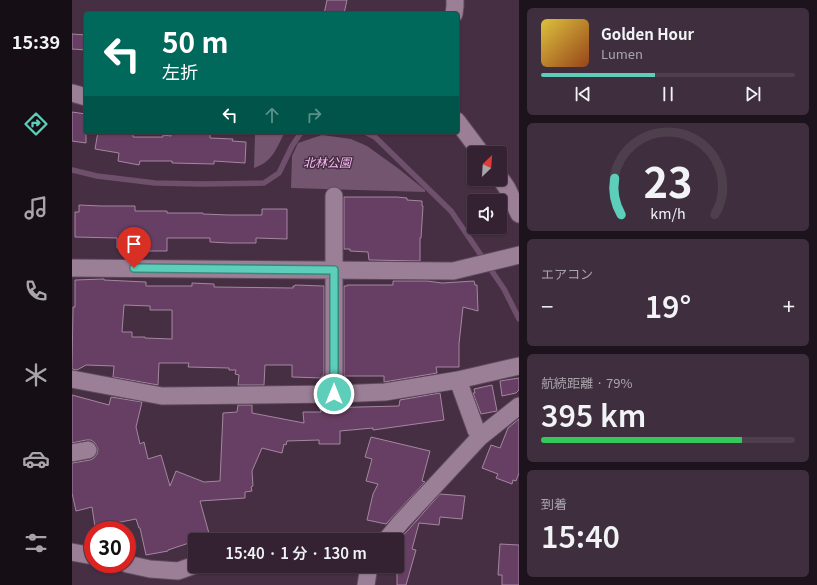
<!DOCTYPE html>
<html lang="ja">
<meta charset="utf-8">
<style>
:root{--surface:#342232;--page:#3f2f3e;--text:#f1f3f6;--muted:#a9a4ac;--line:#4e3f4d;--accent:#5cceba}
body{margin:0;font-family:Georgia,"Noto Sans JP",serif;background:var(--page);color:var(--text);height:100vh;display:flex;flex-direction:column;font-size:15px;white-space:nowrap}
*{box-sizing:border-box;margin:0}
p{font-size:13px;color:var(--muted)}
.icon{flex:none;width:22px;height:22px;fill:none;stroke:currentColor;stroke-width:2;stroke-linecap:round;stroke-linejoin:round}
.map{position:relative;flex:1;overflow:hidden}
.side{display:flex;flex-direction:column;gap:8px;padding:8px;background:#1d131c;width:298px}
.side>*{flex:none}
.top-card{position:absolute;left:12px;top:12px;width:375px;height:122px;border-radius:4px;box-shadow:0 1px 3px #0004,0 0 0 1px var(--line);background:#00695c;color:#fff;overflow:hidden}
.needle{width:26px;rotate:25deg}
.controls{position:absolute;left:395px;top:146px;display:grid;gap:8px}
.controls a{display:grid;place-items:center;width:40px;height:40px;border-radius:4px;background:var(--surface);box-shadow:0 1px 3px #0004,0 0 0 1px var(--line);font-size:20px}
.speed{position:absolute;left:12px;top:521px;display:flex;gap:8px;font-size:20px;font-weight:700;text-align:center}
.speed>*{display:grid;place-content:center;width:52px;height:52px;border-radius:50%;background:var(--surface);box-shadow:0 1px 3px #0004,0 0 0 1px var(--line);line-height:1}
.speed .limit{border:6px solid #d22;background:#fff;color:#111}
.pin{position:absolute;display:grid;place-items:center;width:34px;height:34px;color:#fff;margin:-41px -17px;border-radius:50% 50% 50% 0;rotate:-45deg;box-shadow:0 0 4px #0007}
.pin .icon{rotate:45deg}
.me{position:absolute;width:44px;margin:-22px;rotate:0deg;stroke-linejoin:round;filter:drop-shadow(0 0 3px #0008)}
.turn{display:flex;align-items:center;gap:14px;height:84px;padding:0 12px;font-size:18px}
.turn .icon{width:52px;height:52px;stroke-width:2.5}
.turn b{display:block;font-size:28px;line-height:34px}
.lanes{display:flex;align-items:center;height:38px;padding:0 12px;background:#0003;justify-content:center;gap:20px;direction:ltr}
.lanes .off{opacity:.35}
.big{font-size:30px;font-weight:600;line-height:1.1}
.side .widget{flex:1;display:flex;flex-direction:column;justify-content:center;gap:6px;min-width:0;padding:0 14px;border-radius:6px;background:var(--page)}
.side .dial{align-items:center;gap:0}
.dial svg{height:104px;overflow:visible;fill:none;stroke:var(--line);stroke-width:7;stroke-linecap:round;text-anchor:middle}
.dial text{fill:var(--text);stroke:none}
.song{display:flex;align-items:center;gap:12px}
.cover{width:48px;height:48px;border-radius:6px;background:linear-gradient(135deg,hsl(50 70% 55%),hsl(20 70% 35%))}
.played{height:4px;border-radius:2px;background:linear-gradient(90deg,var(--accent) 45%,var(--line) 45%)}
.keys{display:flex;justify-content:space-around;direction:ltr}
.heat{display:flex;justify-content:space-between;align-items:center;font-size:22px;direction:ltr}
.charge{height:6px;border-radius:3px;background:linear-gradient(90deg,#34c759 79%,var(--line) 0)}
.trip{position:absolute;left:116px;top:533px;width:216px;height:40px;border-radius:4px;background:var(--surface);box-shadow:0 1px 3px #0004,0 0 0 1px var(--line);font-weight:600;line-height:40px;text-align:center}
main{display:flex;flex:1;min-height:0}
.dock{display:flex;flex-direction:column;width:72px;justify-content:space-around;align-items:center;background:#150e14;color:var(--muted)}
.dock .icon{width:28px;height:28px}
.dock .selected{color:var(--accent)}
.dock b{font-size:18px;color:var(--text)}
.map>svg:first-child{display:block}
.green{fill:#73556f}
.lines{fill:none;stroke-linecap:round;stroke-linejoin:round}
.stream{stroke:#6f506c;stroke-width:5.5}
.building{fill:#683f64;stroke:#a3879f;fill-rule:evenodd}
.minor-casing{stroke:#5e4a5c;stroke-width:19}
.minor{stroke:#9b7f97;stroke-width:17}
.route-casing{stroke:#3c8679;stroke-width:10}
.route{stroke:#5cceba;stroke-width:7}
.labels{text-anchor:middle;stroke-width:3;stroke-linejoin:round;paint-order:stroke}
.park-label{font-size:12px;font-style:italic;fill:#fbb9f4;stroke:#462e43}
</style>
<main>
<nav class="dock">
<b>15:39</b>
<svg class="icon selected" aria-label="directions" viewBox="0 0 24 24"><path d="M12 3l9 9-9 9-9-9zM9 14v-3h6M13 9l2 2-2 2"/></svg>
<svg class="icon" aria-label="music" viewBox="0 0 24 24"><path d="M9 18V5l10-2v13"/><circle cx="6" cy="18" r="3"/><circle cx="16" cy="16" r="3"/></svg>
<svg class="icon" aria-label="phone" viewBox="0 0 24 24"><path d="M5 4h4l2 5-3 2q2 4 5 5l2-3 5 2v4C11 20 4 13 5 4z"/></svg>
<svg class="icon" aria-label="climate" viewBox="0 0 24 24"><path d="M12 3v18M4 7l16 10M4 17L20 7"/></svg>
<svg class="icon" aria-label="car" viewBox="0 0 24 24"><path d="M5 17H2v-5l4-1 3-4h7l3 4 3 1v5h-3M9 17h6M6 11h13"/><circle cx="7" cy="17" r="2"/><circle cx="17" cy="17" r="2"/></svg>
<svg class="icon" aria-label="filters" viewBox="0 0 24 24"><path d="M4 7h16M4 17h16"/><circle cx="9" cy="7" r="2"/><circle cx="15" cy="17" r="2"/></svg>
</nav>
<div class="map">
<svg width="447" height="585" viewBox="0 0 447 585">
<rect width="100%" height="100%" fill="#462e43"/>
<path class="green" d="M183 132H213C204 148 202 161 182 168Z
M250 135 279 139 295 146 327 169 353 190V192L219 188 220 156 226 143Z"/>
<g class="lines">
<path class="stream" d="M293 132 303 137 379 211 432 289 447 319
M0 170 25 176 83 183 129 184 192 183 207 173 220 146 228 134 231 132"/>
</g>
<path class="building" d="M255 0H275L272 14H252Z
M0 34 14 35V50L0 49Z
M0 112 14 114V143L0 141Z
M26 132H42L61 134V137H91V135L99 136V132H138V138L161 139 160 141 174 142 173 163 142 161V164L100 163V161H68L67 165 46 161 47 153 23 149Z
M272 197H325L335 198V200L350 201V206H351L349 238H348V261L297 260 296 252 278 251V249H272Z
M7 205 29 206H63V211H95V213H131V214L157 215H190V209H215V239L184 238V243H157L138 242V238H95V251H74L75 248H45V238L3 237V212H7Z
M32 279V280L74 282V286H120V283L142 284V287L221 288V286H223V285L252 286V376H250V378L220 377V365H193L192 385H166L167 375 163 374 164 370H157V368L116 367 117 363H87L86 385 41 377 42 366 14 365 5 370 0 369 1 307H3V280ZM52 305 78 306V310H100V339L73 338V337H60V332H50Z
M321 281H355L370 283 402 281 403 285H405L406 311 391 307 387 344V367H364L365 373 312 382V376H272V286H275V285H321Z
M447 378V390L444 393 430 396 428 381Z
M420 385 425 411 409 414 401 393H403L402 389Z
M368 393 372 420 301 430V428L268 431V444H247V440L215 441 214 445 212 444 210 453 190 448 180 471 181 486 179 487 180 491 173 492V498L128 501 138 537 128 540H123V541L96 550V551L74 555 68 528H67L64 519 23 527 20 507 4 511 0 493V463L18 460 22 458 25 454 26 449 23 443 19 440H14L0 443V395L37 405 39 397 70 402 64 427 68 444 72 442 76 459 89 455 98 486 104 471 132 482 148 481 151 413 165 412 166 405H180V413L232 423 231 412H249L248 408 327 406 328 400Z
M447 419V473L444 481 441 480 440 484 424 478 426 474 410 468 419 445 428 448 436 428Z
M299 437 358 451 350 481 353 482 314 524 295 520 301 494 306 484 294 481 300 459 293 457Z
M368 494 393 496 390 519 368 517 367 525 347 523 340 549 344 550 334 585H325V542L337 529Z
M428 544 447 545V585H430V575H426Z"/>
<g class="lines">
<defs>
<path id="minor" d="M382 14 383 6V0
M0 93 14 97
M385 121 409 153
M428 178 435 188 447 214
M0 268 381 271 447 255
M0 379 90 396 262 394 313 392 386 380 447 366
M386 380 404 430 408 437
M262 394V196
M0 453 16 450
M314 540 329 522 408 437 447 406
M0 552 21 556
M55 564 78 569 106 571 123 565
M294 585 297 566"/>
</defs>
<use href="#minor" class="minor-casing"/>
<use href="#minor" class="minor"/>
</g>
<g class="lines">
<defs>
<path id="route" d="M62 268 262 270V394"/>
</defs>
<use href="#route" class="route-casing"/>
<use href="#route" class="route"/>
</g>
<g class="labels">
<g class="park-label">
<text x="255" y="167">北林公園</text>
</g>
</g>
</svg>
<div class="controls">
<a><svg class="needle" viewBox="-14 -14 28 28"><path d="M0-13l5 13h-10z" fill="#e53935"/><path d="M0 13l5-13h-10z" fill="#a9a4ac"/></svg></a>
<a><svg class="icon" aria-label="sound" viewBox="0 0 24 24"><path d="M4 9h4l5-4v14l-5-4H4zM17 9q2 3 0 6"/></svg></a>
</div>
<div class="speed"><div class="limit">30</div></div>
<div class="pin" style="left:62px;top:268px;background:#d93025"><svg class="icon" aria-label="arrive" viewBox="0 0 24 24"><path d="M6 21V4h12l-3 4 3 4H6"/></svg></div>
<svg class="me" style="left:262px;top:394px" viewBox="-20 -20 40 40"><circle r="17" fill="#5cceba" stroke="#fff" stroke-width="3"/><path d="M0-11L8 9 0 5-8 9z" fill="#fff"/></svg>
<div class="trip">15:40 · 1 分 · 130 m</div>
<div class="top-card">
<div class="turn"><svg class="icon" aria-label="left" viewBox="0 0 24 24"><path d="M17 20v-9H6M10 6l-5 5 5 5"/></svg><div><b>50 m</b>左折</div></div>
<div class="lanes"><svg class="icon" aria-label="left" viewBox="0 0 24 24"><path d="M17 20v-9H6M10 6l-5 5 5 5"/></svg><svg class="icon off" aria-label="ahead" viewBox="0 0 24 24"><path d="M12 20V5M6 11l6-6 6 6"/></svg><svg class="icon off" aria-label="right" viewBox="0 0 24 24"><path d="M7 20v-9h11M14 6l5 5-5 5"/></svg></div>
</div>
</div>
<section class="side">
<div class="widget">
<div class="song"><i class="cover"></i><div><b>Golden Hour</b><p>Lumen</p></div></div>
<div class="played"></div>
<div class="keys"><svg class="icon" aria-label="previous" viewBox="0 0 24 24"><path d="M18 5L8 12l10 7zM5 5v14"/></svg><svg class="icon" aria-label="pause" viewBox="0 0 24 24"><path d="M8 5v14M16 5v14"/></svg><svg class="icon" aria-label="next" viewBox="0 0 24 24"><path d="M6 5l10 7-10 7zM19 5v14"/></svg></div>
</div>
<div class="widget dial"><svg viewBox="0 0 100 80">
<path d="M14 69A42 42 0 1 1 86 69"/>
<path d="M14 69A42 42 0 0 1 9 41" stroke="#5cceba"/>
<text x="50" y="56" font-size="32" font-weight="700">23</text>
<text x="50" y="72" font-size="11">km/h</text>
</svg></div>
<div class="widget"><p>エアコン</p>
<div class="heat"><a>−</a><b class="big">19°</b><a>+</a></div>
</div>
<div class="widget"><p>航続距離 · 79%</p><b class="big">395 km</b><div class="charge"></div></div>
<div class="widget"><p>到着</p><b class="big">15:40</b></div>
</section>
</main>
